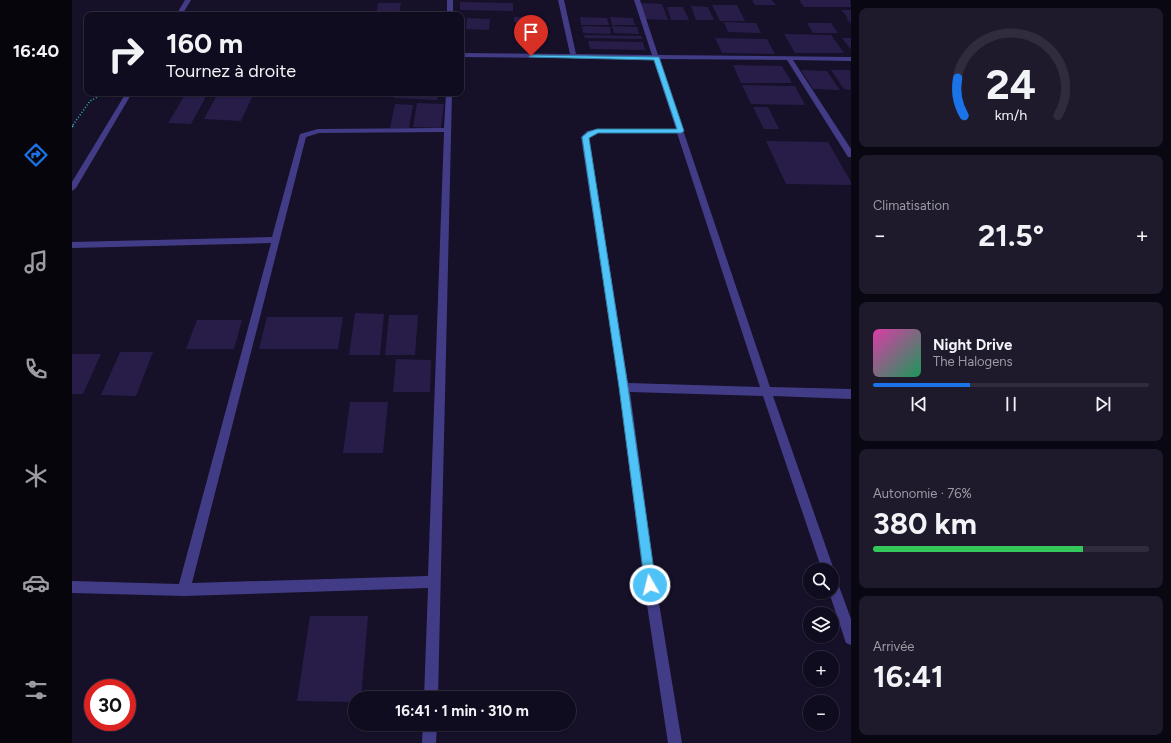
<!DOCTYPE html>
<html lang="fr">
<meta charset="utf-8">
<style>
:root{--surface:#100c1f;--page:#1e1a2c;--text:#f1f3f6;--muted:#9c9ba4;--line:#302c3d;--accent:#1a73e8}
body{margin:0;font-family:Figtree,sans-serif;background:var(--page);color:var(--text);height:100vh;display:flex;flex-direction:column;font-size:15px;white-space:nowrap}
*{box-sizing:border-box;margin:0}
p{font-size:13px;color:var(--muted)}
.icon{flex:none;width:22px;height:22px;fill:none;stroke:currentColor;stroke-width:2;stroke-linecap:round;stroke-linejoin:round}
.map{position:relative;flex:1;overflow:hidden}
.sheet{display:flex;flex-direction:column;gap:8px;padding:8px;background:#090711;width:320px}
.sheet>*{flex:none}
.banner{position:absolute;left:12px;top:12px;width:380px;height:84px;border-radius:8px;box-shadow:0 1px 3px #0004,0 0 0 1px var(--line);background:#100c1f;color:var(--text);overflow:hidden}
.controls{position:absolute;left:731px;top:563px;display:grid;gap:8px}
.controls a{display:grid;place-items:center;width:36px;height:36px;border-radius:50%;background:var(--surface);box-shadow:0 1px 3px #0004,0 0 0 1px var(--line);font-size:20px}
.speed{position:absolute;left:12px;top:679px;display:flex;gap:8px;font-size:20px;font-weight:700;text-align:center}
.speed>*{display:grid;place-content:center;width:52px;height:52px;border-radius:50%;background:var(--surface);box-shadow:0 1px 3px #0004,0 0 0 1px var(--line);line-height:1}
.speed .limit{border:6px solid #d22;background:#fff;color:#111}
.pin{position:absolute;display:grid;place-items:center;width:34px;height:34px;color:#fff;margin:-41px -17px;border-radius:50% 50% 50% 0;rotate:-45deg;box-shadow:0 0 4px #0007}
.pin .icon{rotate:45deg}
.me{position:absolute;width:44px;margin:-22px;rotate:352deg;stroke-linejoin:round;filter:drop-shadow(0 0 3px #0008)}
.turn{display:flex;align-items:center;gap:14px;height:84px;padding:0 16px;font-size:18px}
.turn .icon{width:52px;height:52px;stroke-width:2.5}
.turn b{display:block;font-size:28px;line-height:34px}
.big{font-size:30px;font-weight:700;line-height:1.1}
.sheet .widget{flex:1;display:flex;flex-direction:column;justify-content:center;gap:6px;min-width:0;padding:0 14px;border-radius:8px;background:var(--page)}
.sheet .dial{align-items:center;gap:0}
.dial svg{height:104px;overflow:visible;fill:none;stroke:var(--line);stroke-width:7;stroke-linecap:round;text-anchor:middle}
.dial text{fill:var(--text);stroke:none}
.song{display:flex;align-items:center;gap:12px}
.cover{width:48px;height:48px;border-radius:6px;background:linear-gradient(135deg,hsl(320 70% 55%),hsl(150 70% 35%))}
.played{height:4px;border-radius:2px;background:linear-gradient(90deg,var(--accent) 35%,var(--line) 35%)}
.keys{display:flex;justify-content:space-around;direction:ltr}
.heat{display:flex;justify-content:space-between;align-items:center;font-size:22px;direction:ltr}
.charge{height:6px;border-radius:3px;background:linear-gradient(90deg,#34c759 76%,var(--line) 0)}
.trip{position:absolute;left:276px;top:691px;width:228px;height:40px;border-radius:20px;background:var(--surface);box-shadow:0 1px 3px #0004,0 0 0 1px var(--line);font-weight:700;line-height:40px;text-align:center}
main{display:flex;flex:1;min-height:0}
.dock{display:flex;flex-direction:column;width:72px;justify-content:space-around;align-items:center;background:#06050c;color:var(--muted)}
.dock .icon{width:28px;height:28px}
.dock .selected{color:var(--accent)}
.dock b{font-size:18px;color:var(--text)}
.map>svg:first-child{display:block}
.building{fill:#281d49}
.lines{fill:none;stroke-linecap:round;stroke-linejoin:round}
.path-far1{stroke:#31bab7;stroke-width:1.5;stroke-dasharray:1 2;stroke-linecap:butt}
.path{stroke:#31bab7;stroke-width:2;stroke-dasharray:1.5 2.5;stroke-linecap:butt}
.minor{fill:#423c87;fill-rule:evenodd}
.route{fill:#4fc3f7;stroke:#337fa1}
</style>
<main>
<nav class="dock">
<b>16:40</b>
<svg class="icon selected" aria-label="directions" viewBox="0 0 24 24"><path d="M12 3l9 9-9 9-9-9zM9 14v-3h6M13 9l2 2-2 2"/></svg>
<svg class="icon" aria-label="music" viewBox="0 0 24 24"><path d="M9 18V5l10-2v13"/><circle cx="6" cy="18" r="3"/><circle cx="16" cy="16" r="3"/></svg>
<svg class="icon" aria-label="phone" viewBox="0 0 24 24"><path d="M5 4h4l2 5-3 2q2 4 5 5l2-3 5 2v4C11 20 4 13 5 4z"/></svg>
<svg class="icon" aria-label="climate" viewBox="0 0 24 24"><path d="M12 3v18M4 7l16 10M4 17L20 7"/></svg>
<svg class="icon" aria-label="car" viewBox="0 0 24 24"><path d="M5 17H2v-5l4-1 3-4h7l3 4 3 1v5h-3M9 17h6M6 11h13"/><circle cx="7" cy="17" r="2"/><circle cx="17" cy="17" r="2"/></svg>
<svg class="icon" aria-label="filters" viewBox="0 0 24 24"><path d="M4 7h16M4 17h16"/><circle cx="9" cy="7" r="2"/><circle cx="15" cy="17" r="2"/></svg>
</nav>
<div class="map">
<svg width="779" height="743" viewBox="0 0 779 743">
<rect width="100%" height="100%" fill="#161029"/>
<path class="building" d="M680 0H700L704 5H683Z
M727 0H778L779 7H732Z
M388 2 441 3V11L388 10Z
M306 3H329L327 15H304Z
M569 3 590 4 596 20 573 19Z
M640 5H665L673 21H648Z
M619 6 636 7 642 20H624Z
M595 7H611L617 20H599Z
M769 10H779V24L774 18H776Z
M442 17H467L468 23 442 22Z
M508 17 535 18 537 25H509Z
M538 17 561 18 563 25H540Z
M395 18 418 19 417 30 394 29Z
M652 22 684 23 689 33 656 32Z
M735 23H759L766 33H741Z
M510 26 538 27 539 34 511 33Z
M540 26 565 27 567 34 542 33Z
M443 28H469V33L443 32Z
M712 34 759 35 772 53H723Z
M512 35 569 36 570 39 513 38Z
M643 38 695 39 703 54 650 53Z
M770 38H779V50Z
M516 41 571 42 573 50 518 49Z
M661 65 710 66 720 83H669Z
M729 70 755 71 768 90 741 89Z
M759 70H778L779 90 772 89Z
M670 85 723 86 733 105 679 104Z
M114 93H136L119 124 96 123Z
M146 93H182L169 121 132 119Z
M323 93H366L365 100 322 98Z
M345 103 372 104 369 128 341 127Z
M323 104 341 105 337 128H318Z
M681 107H696L707 129H692Z
M694 141 756 142 779 182V185L714 184Z
M283 313 312 314 308 355H277Z
M317 315H346L343 355H313Z
M195 317H271L266 349H187Z
M125 320H170L162 349H114Z
M48 352H81L64 396 29 395Z
M0 354H29L11 394H0Z
M324 359 359 360 358 392H321Z
M278 402H316L311 453H271Z
M238 616H296L289 698H283V702L225 701Z"/>
<g class="lines">
<path class="path-far1" d="M1 125 18 101 33 93"/>
<path class="path" d="M0 127 2 124"/>
<path class="minor" d="M113 0H119L110 15H104Z
M375 0H381V15H375Z
M486 0H492L504 54 580 55 562 0H568L586 55 779 57V61L721 60 779 149V157H776L715 60 587 59 698 387 779 389V399L701 396 762 570 760 575V570H750L691 396 558 392 584 585 610 743H596L572 585 547 387 509 137 515 131 525 129H604L581 59 389 57V53L498 54ZM525 133H605L688 387 556 383 517 138Z
M54 93H60L4 188 0 191V182Z
M374 93H380L366 698H352L356 588 112 596 0 593V581L107 584 199 243 0 248V242L200 237 228 134 246 129 372 128ZM372 132 356 576 120 583 234 137 247 133Z
M760 576 764 578 779 619V645L774 643 757 592H760Z
M351 724H365L364 743H350Z"/>
</g>
<path class="route" d="M459 55 587 57 612 131 609 133H526L517 138 556 387 584 585 582 589 578 590 574 589 573 585 547 387 510 137 516 132 525 129H605L582 60 457 57V56Z"/>
</svg>
<div class="controls">
<a><svg class="icon" aria-label="search" viewBox="0 0 24 24"><circle cx="10" cy="10" r="6"/><path d="M15 15l6 6"/></svg></a>
<a><svg class="icon" aria-label="layers" viewBox="0 0 24 24"><path d="M12 4l9 5-9 5-9-5zM3 14l9 5 9-5"/></svg></a>
<a>+</a>
<a>−</a>
</div>
<div class="speed"><div class="limit">30</div></div>
<div class="pin" style="left:459px;top:56px;background:#d93025"><svg class="icon" aria-label="arrive" viewBox="0 0 24 24"><path d="M6 21V4h12l-3 4 3 4H6"/></svg></div>
<svg class="me" style="left:578px;top:585px" viewBox="-20 -20 40 40"><circle r="17" fill="#4fc3f7" stroke="#fff" stroke-width="3"/><path d="M0-11L8 9 0 5-8 9z" fill="#fff"/></svg>
<div class="trip">16:41 · 1 min · 310 m</div>
<div class="banner">
<div class="turn"><svg class="icon" aria-label="right" viewBox="0 0 24 24"><path d="M7 20v-9h11M14 6l5 5-5 5"/></svg><div><b>160 m</b>Tournez à droite</div></div>
</div>
</div>
<section class="sheet">
<div class="widget dial"><svg viewBox="0 0 100 80">
<path d="M14 69A42 42 0 1 1 86 69"/>
<path d="M14 69A42 42 0 0 1 9 40" stroke="#1a73e8"/>
<text x="50" y="56" font-size="32" font-weight="700">24</text>
<text x="50" y="72" font-size="11">km/h</text>
</svg></div>
<div class="widget"><p>Climatisation</p>
<div class="heat"><a>−</a><b class="big">21.5°</b><a>+</a></div>
</div>
<div class="widget">
<div class="song"><i class="cover"></i><div><b>Night Drive</b><p>The Halogens</p></div></div>
<div class="played"></div>
<div class="keys"><svg class="icon" aria-label="previous" viewBox="0 0 24 24"><path d="M18 5L8 12l10 7zM5 5v14"/></svg><svg class="icon" aria-label="pause" viewBox="0 0 24 24"><path d="M8 5v14M16 5v14"/></svg><svg class="icon" aria-label="next" viewBox="0 0 24 24"><path d="M6 5l10 7-10 7zM19 5v14"/></svg></div>
</div>
<div class="widget"><p>Autonomie · 76%</p><b class="big">380 km</b><div class="charge"></div></div>
<div class="widget"><p>Arrivée</p><b class="big">16:41</b></div>
</section>
</main>
